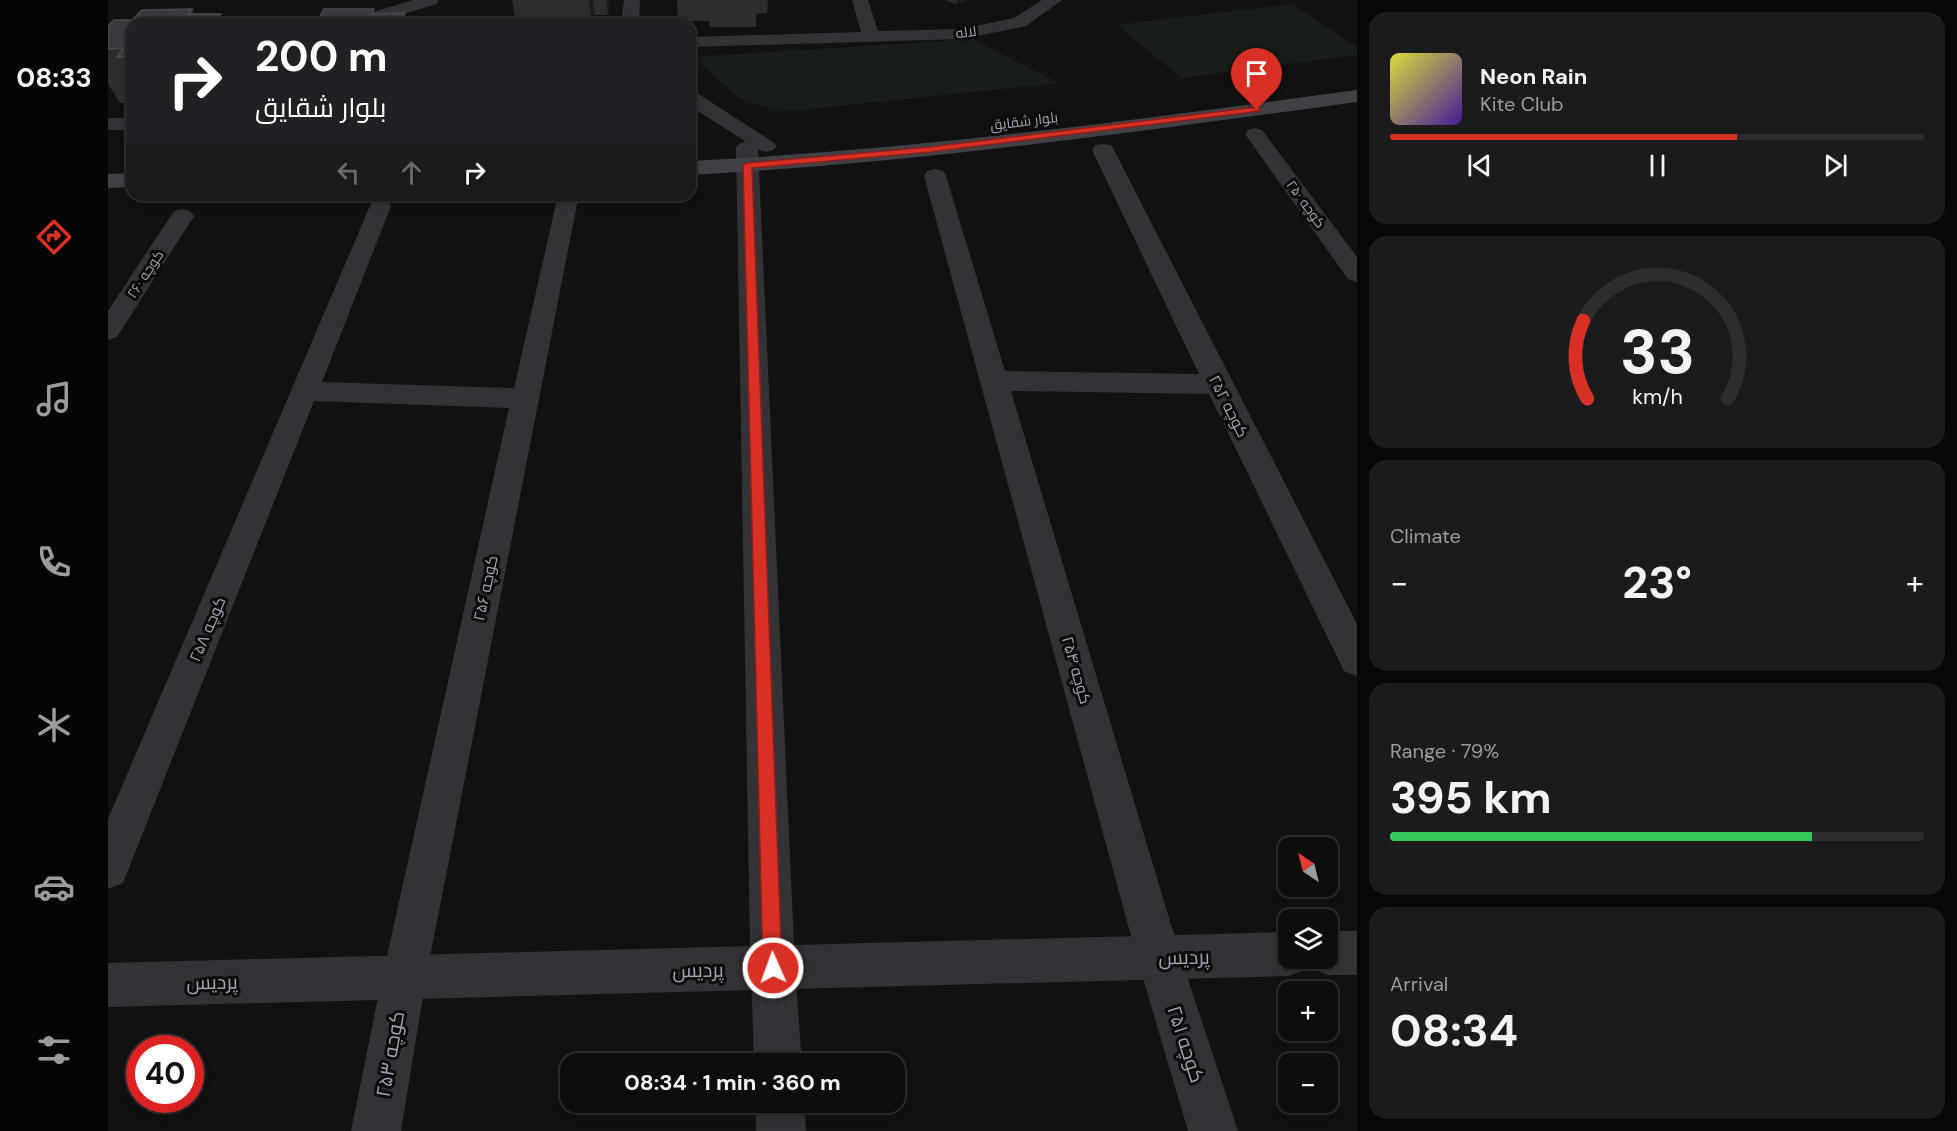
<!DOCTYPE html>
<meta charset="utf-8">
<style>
:root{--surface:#0d0d0e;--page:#1b1b1c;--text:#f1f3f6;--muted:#9a9c9e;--line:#2d2d2e;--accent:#d93025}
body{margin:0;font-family:"DM Sans",Cairo,sans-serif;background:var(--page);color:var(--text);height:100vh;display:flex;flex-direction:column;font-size:22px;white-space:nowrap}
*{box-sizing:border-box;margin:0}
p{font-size:20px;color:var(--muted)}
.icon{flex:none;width:33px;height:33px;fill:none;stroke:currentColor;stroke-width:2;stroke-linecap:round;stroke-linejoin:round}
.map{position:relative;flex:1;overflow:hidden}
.details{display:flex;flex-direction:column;gap:12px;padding:12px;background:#070708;width:600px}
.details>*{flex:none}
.hud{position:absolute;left:18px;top:18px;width:570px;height:183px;border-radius:18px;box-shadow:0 3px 9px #0003,0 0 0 2px var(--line);background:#202124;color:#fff;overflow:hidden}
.needle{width:39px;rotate:325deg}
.controls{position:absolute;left:1170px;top:837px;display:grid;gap:12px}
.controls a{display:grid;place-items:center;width:60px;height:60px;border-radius:12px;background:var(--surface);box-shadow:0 3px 9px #0003,0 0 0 2px var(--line);font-size:30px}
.speed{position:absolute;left:18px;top:1035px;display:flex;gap:12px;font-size:30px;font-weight:700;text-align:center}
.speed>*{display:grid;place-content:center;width:78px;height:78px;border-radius:50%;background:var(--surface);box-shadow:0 3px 9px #0003,0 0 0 2px var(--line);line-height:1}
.speed .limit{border:9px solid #d22;background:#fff;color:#111}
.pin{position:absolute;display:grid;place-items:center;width:51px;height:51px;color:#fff;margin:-62px -26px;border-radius:50% 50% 50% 0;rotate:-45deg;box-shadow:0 0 6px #0007}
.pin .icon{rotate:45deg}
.me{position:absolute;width:66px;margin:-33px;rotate:358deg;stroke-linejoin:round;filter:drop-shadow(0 0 4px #0008)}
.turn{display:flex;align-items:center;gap:21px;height:126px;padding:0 30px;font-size:27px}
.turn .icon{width:78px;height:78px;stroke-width:2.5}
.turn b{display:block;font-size:42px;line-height:51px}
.lanes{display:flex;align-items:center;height:57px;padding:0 30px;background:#0003;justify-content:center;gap:30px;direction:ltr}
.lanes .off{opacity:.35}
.big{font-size:45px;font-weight:700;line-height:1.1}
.details .card{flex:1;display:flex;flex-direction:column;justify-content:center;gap:9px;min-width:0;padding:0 21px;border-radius:18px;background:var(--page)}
.details .dial{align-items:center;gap:0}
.dial svg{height:156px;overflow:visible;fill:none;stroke:var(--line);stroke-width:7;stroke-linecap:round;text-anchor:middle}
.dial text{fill:var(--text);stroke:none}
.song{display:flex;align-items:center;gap:18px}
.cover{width:72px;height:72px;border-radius:9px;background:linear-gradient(135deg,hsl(60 70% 55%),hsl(260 70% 35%))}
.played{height:6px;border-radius:3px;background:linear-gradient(90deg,var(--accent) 65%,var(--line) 65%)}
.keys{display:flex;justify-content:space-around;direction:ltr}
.heat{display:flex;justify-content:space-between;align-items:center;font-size:33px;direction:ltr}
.charge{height:9px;border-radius:4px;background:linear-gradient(90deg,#34c759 79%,var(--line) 0)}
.trip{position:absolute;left:452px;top:1053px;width:345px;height:60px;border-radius:18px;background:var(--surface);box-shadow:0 3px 9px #0003,0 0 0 2px var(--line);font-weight:700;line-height:60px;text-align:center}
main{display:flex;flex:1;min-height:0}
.tab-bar{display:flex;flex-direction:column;width:108px;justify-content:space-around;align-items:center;background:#050506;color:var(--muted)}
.tab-bar .icon{width:42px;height:42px}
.tab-bar .active{color:var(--accent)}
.tab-bar b{font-size:27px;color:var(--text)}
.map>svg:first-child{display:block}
.green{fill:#171d19}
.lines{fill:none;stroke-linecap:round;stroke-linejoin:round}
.minor{fill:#323237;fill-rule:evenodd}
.tertiary{fill:#323237;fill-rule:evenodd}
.secondary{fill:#404147;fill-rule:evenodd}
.wall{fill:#2d2d30}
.shaded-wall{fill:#1c1c1e}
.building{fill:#393a3e;stroke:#4a4b50;stroke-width:1.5}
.route{fill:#d93025;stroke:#8d1f18;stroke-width:1.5}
.labels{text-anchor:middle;stroke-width:6;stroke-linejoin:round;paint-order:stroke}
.far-street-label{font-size:14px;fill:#a2a6b3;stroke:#0c0c0d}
.street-label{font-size:16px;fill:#a2a6b3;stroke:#0c0c0d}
.near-street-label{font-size:20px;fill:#a2a6b3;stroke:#0c0c0d}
</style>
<main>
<nav class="tab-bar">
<b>08:33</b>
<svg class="icon active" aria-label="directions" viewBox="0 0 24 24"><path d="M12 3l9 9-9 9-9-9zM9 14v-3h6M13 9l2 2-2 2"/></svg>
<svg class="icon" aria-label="music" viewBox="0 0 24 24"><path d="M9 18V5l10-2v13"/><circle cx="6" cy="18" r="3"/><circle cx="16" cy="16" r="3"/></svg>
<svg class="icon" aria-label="phone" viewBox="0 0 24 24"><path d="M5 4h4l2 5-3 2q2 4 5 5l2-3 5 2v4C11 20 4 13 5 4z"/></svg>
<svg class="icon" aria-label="climate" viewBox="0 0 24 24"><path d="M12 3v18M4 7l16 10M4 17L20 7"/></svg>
<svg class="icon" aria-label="car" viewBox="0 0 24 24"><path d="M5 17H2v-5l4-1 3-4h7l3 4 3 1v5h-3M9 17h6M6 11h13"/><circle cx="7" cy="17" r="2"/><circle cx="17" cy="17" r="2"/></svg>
<svg class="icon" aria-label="filters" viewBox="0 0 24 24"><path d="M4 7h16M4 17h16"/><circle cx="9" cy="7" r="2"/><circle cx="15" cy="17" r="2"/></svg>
</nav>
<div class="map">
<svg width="1249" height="1131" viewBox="0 0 1249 1131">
<rect width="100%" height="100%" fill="#111112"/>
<path class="green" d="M1184 4 1249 47V55L1073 78 1009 25Z
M864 39 951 83 673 112 631 98 585 57Z"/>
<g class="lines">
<path class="minor" d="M305 0H331L329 4 268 22 262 21 259 17 262 13Z
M516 0H532L531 24H513Z
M744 0H760L770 31 854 29 906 18 934 0H954L918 26 854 39 582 47V37L753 32Z
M582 91 589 93 665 142 669 146 665 150 658 152 651 150 582 106Z
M0 118H24V130H0Z
M1147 128 1154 130 1249 257V282L1240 279 1137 134 1140 130Z
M995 144 1003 145 1006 150 1249 624V676L1236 671 1101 394 903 391 1073 958 1130 1131H1080L1029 958 816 176 819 171 827 169 835 171 838 176 897 371 1091 374 984 150 987 145Z
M450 195H468L470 199 318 978 293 1131H243L274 978 401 408 206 401 15 883 0 889V819L264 201 272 199 280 201 283 206 214 382 406 388Z
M74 209 82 211 86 216 9 337 0 340V311L66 211Z
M665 946 681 952 687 968 694 1064H646L643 968 649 952Z
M648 1102H696L698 1131H648Z"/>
<path class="tertiary" d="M639 141 646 143 650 147 686 945 1180 932V958H1200L1196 970 1180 976 0 1007V963L642 946 628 147 632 143Z
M1220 931H1249V975H1220L1204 969 1200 958H1220Z"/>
<path class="secondary" d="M1249 90V102C1027 132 806 163 582 175V161C806 150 1027 120 1249 90Z
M24 173V187L0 188V174Z"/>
</g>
<path class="wall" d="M404 0H502L500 15H487L486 24H437V22L408 23Z
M569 0H660L659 13 648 14V27H602L601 21H570Z
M837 0H858L848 4Z
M84 9 87 14 24 24V103H12L0 84V26L24 20Z"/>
<path class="shaded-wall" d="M481 0H485L487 15 486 24H484Z
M498 0H502L500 15Z
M849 0H858L848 4Z
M297 13 300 24H291Z
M113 14 118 24H105Z"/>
<path class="building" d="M84 9 80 14H113L105 24H24V57H9L16 48 0 49V26L6 20H24L34 10Z
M216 9H266L264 14 297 13 291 24H188L191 20H210Z"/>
<path class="route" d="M1149 107 1152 108V111L822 152 644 168 674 968 671 974 665 977 658 974 655 968 635 165 639 163 822 147Z"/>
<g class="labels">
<g class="far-street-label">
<text transform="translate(858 32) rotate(-7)" y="5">لاله</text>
<text transform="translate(916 121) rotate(-7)" y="5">بلوار شقایق</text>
<text transform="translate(1198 204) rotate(54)" y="5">کوچه ۲۵۰</text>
<text transform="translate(37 274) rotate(-57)" y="5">کوچه ۲۶۰</text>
</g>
<g class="street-label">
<text transform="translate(1121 406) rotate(63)" y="6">کوچه ۲۵۲</text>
<text transform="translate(377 588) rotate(-78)" y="6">کوچه ۲۵۶</text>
<text transform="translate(99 629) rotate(-67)" y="6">کوچه ۲۵۸</text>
<text transform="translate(969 670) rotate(74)" y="6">کوچه ۲۵۴</text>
</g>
<g class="near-street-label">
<text transform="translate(1076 957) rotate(-1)" y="7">پردیس</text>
<text transform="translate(590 970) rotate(-1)" y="7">پردیس</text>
<text transform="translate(104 982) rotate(-1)" y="7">پردیس</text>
<text transform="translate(1078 1044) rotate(72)" y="7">کوچه ۲۵۱</text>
<text transform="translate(282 1054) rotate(-80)" y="7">کوچه ۲۵۳</text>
</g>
</g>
</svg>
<div class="controls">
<a><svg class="needle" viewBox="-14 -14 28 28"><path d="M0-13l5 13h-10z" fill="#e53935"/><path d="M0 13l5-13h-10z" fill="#9a9c9e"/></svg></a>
<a><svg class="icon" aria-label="layers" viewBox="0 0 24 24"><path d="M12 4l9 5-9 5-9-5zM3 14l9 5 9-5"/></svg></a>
<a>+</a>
<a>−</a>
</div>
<div class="speed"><div class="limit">40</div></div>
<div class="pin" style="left:1149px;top:110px;background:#d93025"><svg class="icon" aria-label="arrive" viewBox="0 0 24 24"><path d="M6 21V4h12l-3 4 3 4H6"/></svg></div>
<svg class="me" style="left:665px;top:968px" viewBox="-20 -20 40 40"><circle r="17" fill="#d93025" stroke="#fff" stroke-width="3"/><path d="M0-11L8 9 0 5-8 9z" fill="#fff"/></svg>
<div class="trip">08:34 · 1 min · 360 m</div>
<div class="hud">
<div class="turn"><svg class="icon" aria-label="right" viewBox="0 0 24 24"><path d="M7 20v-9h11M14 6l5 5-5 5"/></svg><div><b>200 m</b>بلوار شقایق</div></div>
<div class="lanes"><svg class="icon off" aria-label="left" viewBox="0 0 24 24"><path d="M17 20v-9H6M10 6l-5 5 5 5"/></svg><svg class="icon off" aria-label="ahead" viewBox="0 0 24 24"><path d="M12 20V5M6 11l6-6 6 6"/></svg><svg class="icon" aria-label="right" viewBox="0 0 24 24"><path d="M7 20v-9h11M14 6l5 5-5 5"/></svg></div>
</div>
</div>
<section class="details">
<div class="card">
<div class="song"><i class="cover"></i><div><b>Neon Rain</b><p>Kite Club</p></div></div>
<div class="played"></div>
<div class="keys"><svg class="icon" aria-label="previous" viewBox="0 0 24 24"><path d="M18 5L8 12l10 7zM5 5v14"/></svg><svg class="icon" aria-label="pause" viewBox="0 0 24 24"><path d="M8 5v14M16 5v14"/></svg><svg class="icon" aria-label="next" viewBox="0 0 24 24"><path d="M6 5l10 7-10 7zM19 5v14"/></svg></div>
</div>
<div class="card dial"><svg viewBox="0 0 100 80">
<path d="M14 69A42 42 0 1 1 86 69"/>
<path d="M14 69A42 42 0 0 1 12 29" stroke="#d93025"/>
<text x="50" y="56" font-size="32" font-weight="700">33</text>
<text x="50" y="72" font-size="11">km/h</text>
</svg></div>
<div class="card"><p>Climate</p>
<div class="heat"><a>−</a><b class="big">23°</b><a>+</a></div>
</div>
<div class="card"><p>Range · 79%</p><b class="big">395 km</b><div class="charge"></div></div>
<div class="card"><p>Arrival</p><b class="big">08:34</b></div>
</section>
</main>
